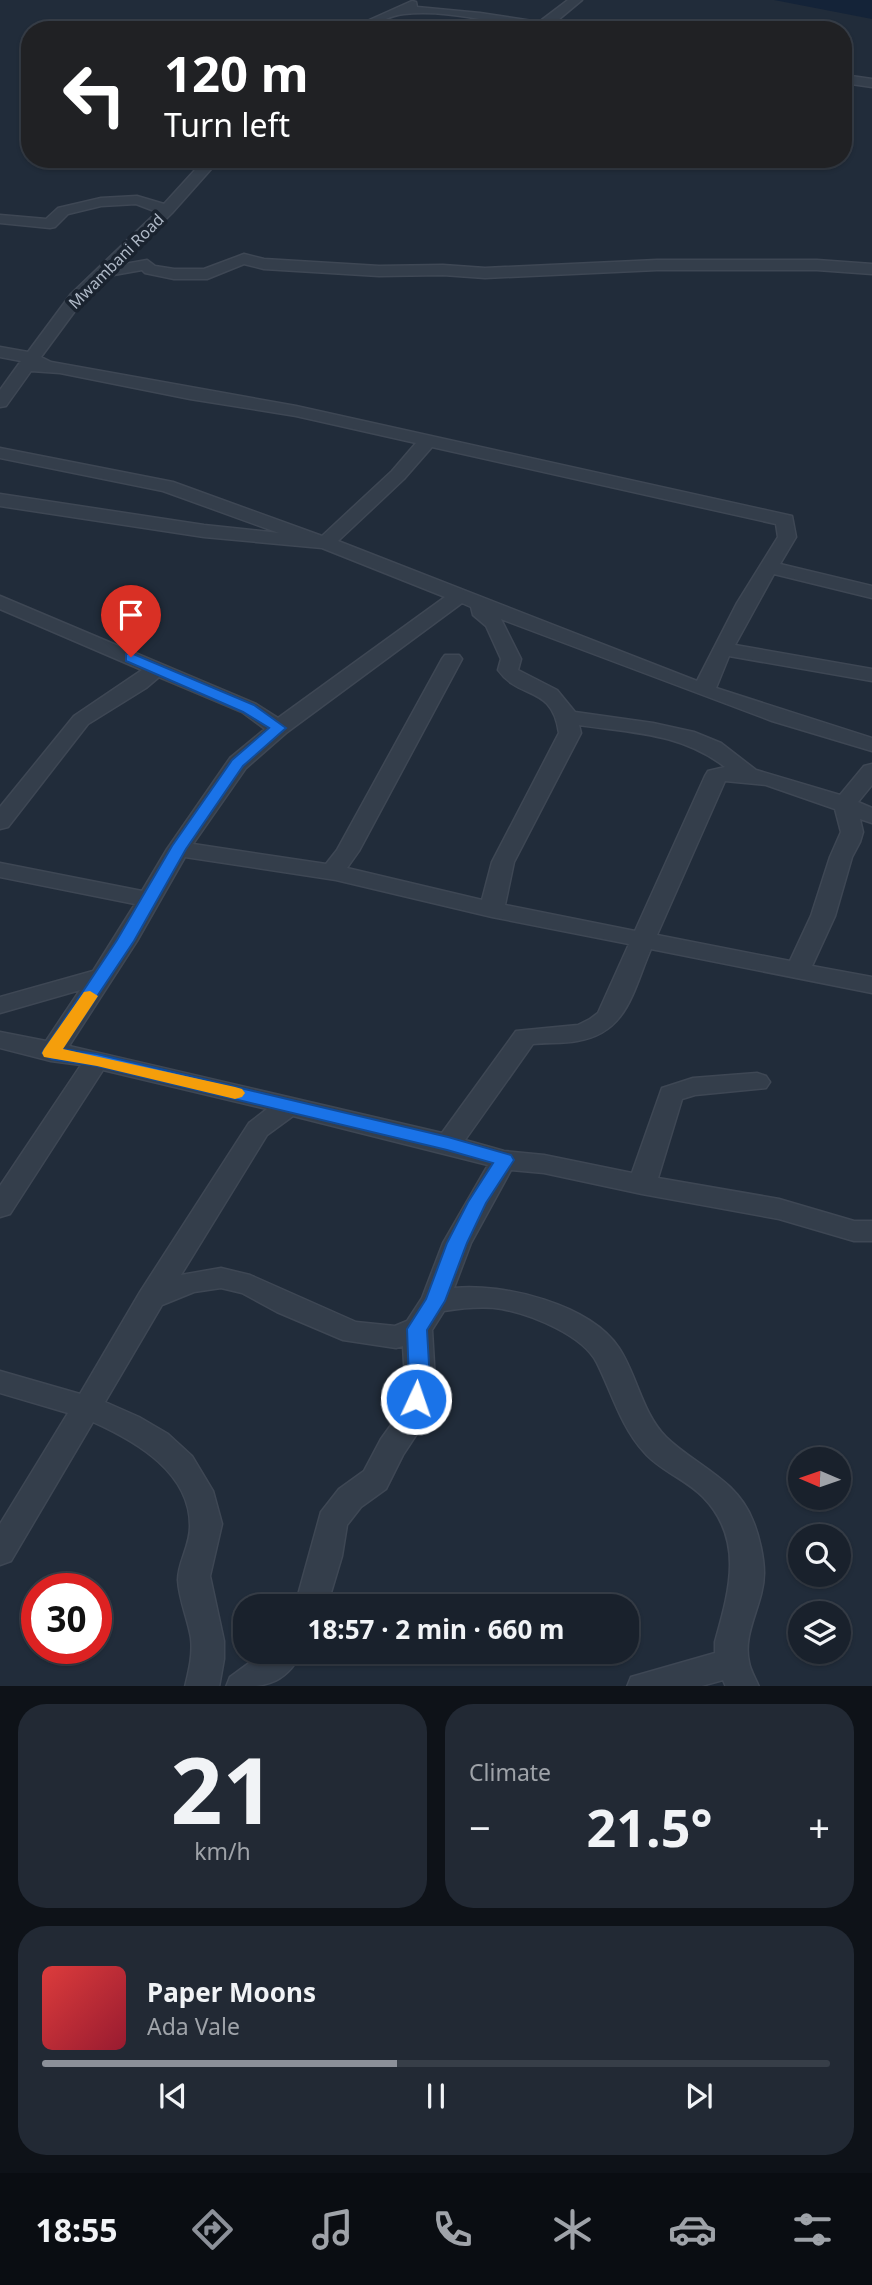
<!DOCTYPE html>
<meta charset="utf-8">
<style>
:root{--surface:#19212c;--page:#222934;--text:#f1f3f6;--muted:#9fa3a9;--line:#373e48;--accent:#8c9099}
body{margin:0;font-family:"Noto Sans",sans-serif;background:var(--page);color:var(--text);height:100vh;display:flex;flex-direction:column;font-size:26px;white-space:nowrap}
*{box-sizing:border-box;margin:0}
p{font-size:23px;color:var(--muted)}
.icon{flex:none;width:38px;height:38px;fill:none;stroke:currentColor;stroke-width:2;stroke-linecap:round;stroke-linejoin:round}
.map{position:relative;height:1686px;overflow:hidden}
.drawer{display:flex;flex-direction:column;gap:18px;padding:18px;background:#0e1218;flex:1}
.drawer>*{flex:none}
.top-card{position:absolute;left:21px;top:21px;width:831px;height:147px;border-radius:28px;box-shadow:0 2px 5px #0004,0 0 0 2px var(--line);background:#202124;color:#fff;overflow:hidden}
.needle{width:46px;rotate:272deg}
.buttons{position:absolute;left:788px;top:1447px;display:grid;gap:14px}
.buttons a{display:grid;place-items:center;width:63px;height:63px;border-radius:50%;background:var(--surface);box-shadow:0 2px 5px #0004,0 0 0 2px var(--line);font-size:35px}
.speed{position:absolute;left:21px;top:1573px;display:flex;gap:14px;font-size:35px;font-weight:700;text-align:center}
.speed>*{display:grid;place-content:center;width:91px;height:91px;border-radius:50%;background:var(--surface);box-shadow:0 2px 5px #0004,0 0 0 2px var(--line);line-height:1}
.speed .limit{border:10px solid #d22;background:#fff;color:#111}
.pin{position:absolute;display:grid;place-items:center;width:60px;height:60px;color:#fff;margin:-72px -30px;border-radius:50% 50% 50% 0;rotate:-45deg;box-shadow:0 0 7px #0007}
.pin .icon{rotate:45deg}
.me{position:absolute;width:77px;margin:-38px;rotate:3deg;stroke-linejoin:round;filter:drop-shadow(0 0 5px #0008)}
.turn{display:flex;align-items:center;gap:24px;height:147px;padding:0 28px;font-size:32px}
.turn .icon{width:91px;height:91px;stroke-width:2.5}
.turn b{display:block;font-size:49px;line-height:60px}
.big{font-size:52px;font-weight:700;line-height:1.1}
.drawer .widget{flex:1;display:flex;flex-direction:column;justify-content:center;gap:10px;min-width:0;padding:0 24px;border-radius:28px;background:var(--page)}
.drawer .dial{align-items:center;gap:0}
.dial b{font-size:91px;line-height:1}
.song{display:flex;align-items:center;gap:21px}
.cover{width:84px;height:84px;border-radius:10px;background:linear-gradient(135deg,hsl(0 70% 55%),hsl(350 70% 35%))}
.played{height:7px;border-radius:4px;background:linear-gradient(90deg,var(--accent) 45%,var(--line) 45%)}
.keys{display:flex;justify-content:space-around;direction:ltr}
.heat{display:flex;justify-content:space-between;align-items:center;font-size:38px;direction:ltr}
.drawer .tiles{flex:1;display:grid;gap:18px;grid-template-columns:1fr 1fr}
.widget:last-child{grid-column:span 2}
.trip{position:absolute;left:233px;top:1594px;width:406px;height:70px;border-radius:28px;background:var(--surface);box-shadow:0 2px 5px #0004,0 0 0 2px var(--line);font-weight:700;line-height:70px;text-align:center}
.tab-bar{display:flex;height:112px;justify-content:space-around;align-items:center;background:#0a0d12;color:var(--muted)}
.tab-bar .icon{width:49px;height:49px}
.tab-bar .selected{color:var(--accent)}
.tab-bar b{font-size:32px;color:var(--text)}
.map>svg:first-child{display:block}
.water{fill:#142338}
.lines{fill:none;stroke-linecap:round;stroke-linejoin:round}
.minor-casing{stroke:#3e4754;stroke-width:3}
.minor{fill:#343e4b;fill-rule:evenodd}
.route{fill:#1a73e8;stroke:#114b97;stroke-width:2}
.slow{fill:#f59e0b}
.labels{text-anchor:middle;stroke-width:7;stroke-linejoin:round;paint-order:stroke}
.far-street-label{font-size:16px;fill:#afb9c7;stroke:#1a232f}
</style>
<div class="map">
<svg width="872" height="1687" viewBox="0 0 872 1687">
<rect width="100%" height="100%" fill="#212c3a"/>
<path class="water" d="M774 0H872V19Z"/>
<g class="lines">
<defs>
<path id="minor" d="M568 0H582L552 25 566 30C514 30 455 8 404 14 383 16 374 30 347 30L412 1 416 2 417 7 480 13 539 22Z
M844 75 872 79V87L844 83Z
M205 159H220L172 213 119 265 147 260 155 266 174 269H204L244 254 264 259 379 266 443 265 485 268 657 260H817L872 264V274L817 270H657L485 278 443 275 379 276 264 269 244 264 207 279H174L145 273 142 270 108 276 83 300 41 357 51 362 296 406 792 516 796 537 780 564 872 586V598L774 574 735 645 872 669V681L729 656 716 688 872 738V751L772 721 501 619 521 659 518 670 557 690 575 712 653 723 694 732 721 743 756 770 840 795 864 766 872 764V785L858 802 872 808V823L860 819 863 832 860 842 852 857 835 916 812 966 872 977V993L651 949C633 990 628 1033 577 1041 563 1044 548 1042 533 1044L465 1140 504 1151 544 1155 632 1173 662 1088 693 1078 757 1073 766 1076 770 1082 766 1088 695 1095 682 1099 658 1178 779 1199 854 1221H872V1241H854L779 1219 642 1194 544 1173 511 1170 471 1243 454 1288C503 1283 590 1304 619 1348 637 1375 642 1413 666 1437 696 1466 737 1479 753 1521 759 1535 764 1558 764 1573 764 1604 742 1632 749 1662 750 1670 756 1679 759 1687H726L723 1680 698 1687H627L631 1677 715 1653V1642C729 1592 745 1540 703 1497 686 1479 660 1471 644 1452 621 1427 612 1393 597 1363 583 1335 532 1315 502 1309 483 1306 463 1308 444 1311L432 1330 435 1381 428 1417 403 1455 386 1489 361 1507 347 1525 342 1556 327 1606H295L321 1512 339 1489 364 1471 381 1439 399 1414 405 1381 403 1346 396 1348 343 1340 277 1312 242 1293 221 1288 194 1292 162 1305 105 1402 139 1417 168 1434 192 1456 213 1491 222 1524 210 1576 224 1641V1659L219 1687H185C189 1670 193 1655 191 1638 188 1619 179 1600 178 1580 178 1562 190 1546 190 1527 191 1473 137 1442 93 1422L11 1561 0 1565V1524L68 1413 0 1393V1371L80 1394 140 1292 249 1123 267 1109 103 1070 10 1214 0 1217V1186L81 1065 51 1061 0 1048V1032L46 1041 80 990 0 1013V997L93 971 135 904 0 877V863L142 891 167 849 230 758 265 729 242 712 159 677 146 688 88 724 8 827 0 829V807L74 716 142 670 0 609V596L256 704 278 718 445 597 322 548 204 537 0 506V494L204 525 279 533 163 491 0 458V448L173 482 322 536 392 471 416 443 296 416 190 399 60 373 31 371 6 406 0 407V390L21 361 0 357V347L28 352 71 294 157 212 136 204 101 206 68 214 55 227 50 228 0 223V215L46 219 58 208 101 198 137 196 164 204ZM432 447 776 524 778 537 737 603 697 681 338 541 404 479ZM462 603 471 607 473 615 486 626 501 659 498 670C520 701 552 684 559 733L492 862 482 900 347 868 359 851 462 659 459 655H445L442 659 337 850 326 864 193 844 246 768 286 733ZM579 725C633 733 681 733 725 767L708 771 705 776 635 931 505 905 514 862 581 733ZM725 781 766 785 835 809 841 832 830 857 811 916 790 961 657 935ZM185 857 336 880 492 917 629 944 598 1013 590 1019 578 1025 516 1031 442 1133 69 1046 137 941ZM293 1116 488 1165 443 1243 422 1298 407 1321 395 1326 356 1322 250 1275 221 1268 181 1275 267 1135Z
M264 1652H302C284 1687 262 1687 226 1687L230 1677Z"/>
</defs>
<use href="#minor" class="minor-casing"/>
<use href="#minor" class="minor"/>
</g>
<path class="route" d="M131 653 254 705 286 728 243 766 186 849 134 941 62 1049 97 1054 448 1137 511 1155 514 1160 486 1203 467 1243 445 1301 427 1330 430 1381 424 1405 416 1407 409 1405 406 1399 409 1381 407 1329 426 1299 447 1243 468 1202 493 1163 447 1150 97 1066 51 1059 42 1053 117 940 172 846 232 760 269 728 243 712 126 661V654Z"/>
<path class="slow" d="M90 991 98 996 63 1049 235 1087 242 1089 245 1093 242 1097 235 1099 97 1066 44 1057 42 1053 44 1049 84 992Z"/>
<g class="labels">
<g class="far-street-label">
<text transform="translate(116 261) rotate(-45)" y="6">Mwambani Road</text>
</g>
</g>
</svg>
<div class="buttons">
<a><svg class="needle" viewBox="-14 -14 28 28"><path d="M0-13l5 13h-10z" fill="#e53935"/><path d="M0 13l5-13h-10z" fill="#9fa3a9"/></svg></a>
<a><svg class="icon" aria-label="search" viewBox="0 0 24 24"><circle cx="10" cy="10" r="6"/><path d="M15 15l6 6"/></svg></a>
<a><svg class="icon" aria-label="layers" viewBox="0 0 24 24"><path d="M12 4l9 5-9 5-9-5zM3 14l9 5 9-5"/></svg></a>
</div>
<div class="speed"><div class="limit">30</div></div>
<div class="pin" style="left:131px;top:657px;background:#d93025"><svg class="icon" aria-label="arrive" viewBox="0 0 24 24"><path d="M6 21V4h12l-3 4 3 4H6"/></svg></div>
<svg class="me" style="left:416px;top:1399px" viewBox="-20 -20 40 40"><circle r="17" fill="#1a73e8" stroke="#fff" stroke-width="3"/><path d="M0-11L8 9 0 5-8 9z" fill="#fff"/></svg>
<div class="trip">18:57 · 2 min · 660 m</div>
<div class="top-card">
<div class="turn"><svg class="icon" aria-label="left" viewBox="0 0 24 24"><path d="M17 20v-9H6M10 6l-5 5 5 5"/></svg><div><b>120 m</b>Turn left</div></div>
</div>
</div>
<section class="drawer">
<div class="tiles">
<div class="widget dial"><b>21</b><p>km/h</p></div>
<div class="widget"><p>Climate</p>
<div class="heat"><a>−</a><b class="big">21.5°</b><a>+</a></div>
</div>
<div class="widget">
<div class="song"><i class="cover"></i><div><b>Paper Moons</b><p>Ada Vale</p></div></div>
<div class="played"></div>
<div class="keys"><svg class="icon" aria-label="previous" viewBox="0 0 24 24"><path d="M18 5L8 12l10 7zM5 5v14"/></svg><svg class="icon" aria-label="pause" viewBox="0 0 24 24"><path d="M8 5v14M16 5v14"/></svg><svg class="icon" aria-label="next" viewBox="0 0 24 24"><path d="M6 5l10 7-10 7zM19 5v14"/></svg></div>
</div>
</div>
</section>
<nav class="tab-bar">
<b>18:55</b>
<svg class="icon selected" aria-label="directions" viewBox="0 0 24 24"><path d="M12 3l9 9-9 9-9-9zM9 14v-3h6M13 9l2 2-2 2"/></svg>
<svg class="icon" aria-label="music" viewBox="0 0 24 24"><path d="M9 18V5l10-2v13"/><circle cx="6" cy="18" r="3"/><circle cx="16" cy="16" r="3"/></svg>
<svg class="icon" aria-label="phone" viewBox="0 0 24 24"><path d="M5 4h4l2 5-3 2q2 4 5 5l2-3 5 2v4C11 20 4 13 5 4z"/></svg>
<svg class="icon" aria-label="climate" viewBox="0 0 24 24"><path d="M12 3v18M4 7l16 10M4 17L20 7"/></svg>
<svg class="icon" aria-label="car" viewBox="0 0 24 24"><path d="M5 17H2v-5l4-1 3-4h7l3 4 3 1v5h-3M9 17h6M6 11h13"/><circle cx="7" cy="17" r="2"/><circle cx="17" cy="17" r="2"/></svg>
<svg class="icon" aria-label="filters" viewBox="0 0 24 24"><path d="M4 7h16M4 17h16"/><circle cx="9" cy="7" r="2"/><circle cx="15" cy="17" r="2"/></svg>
</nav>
